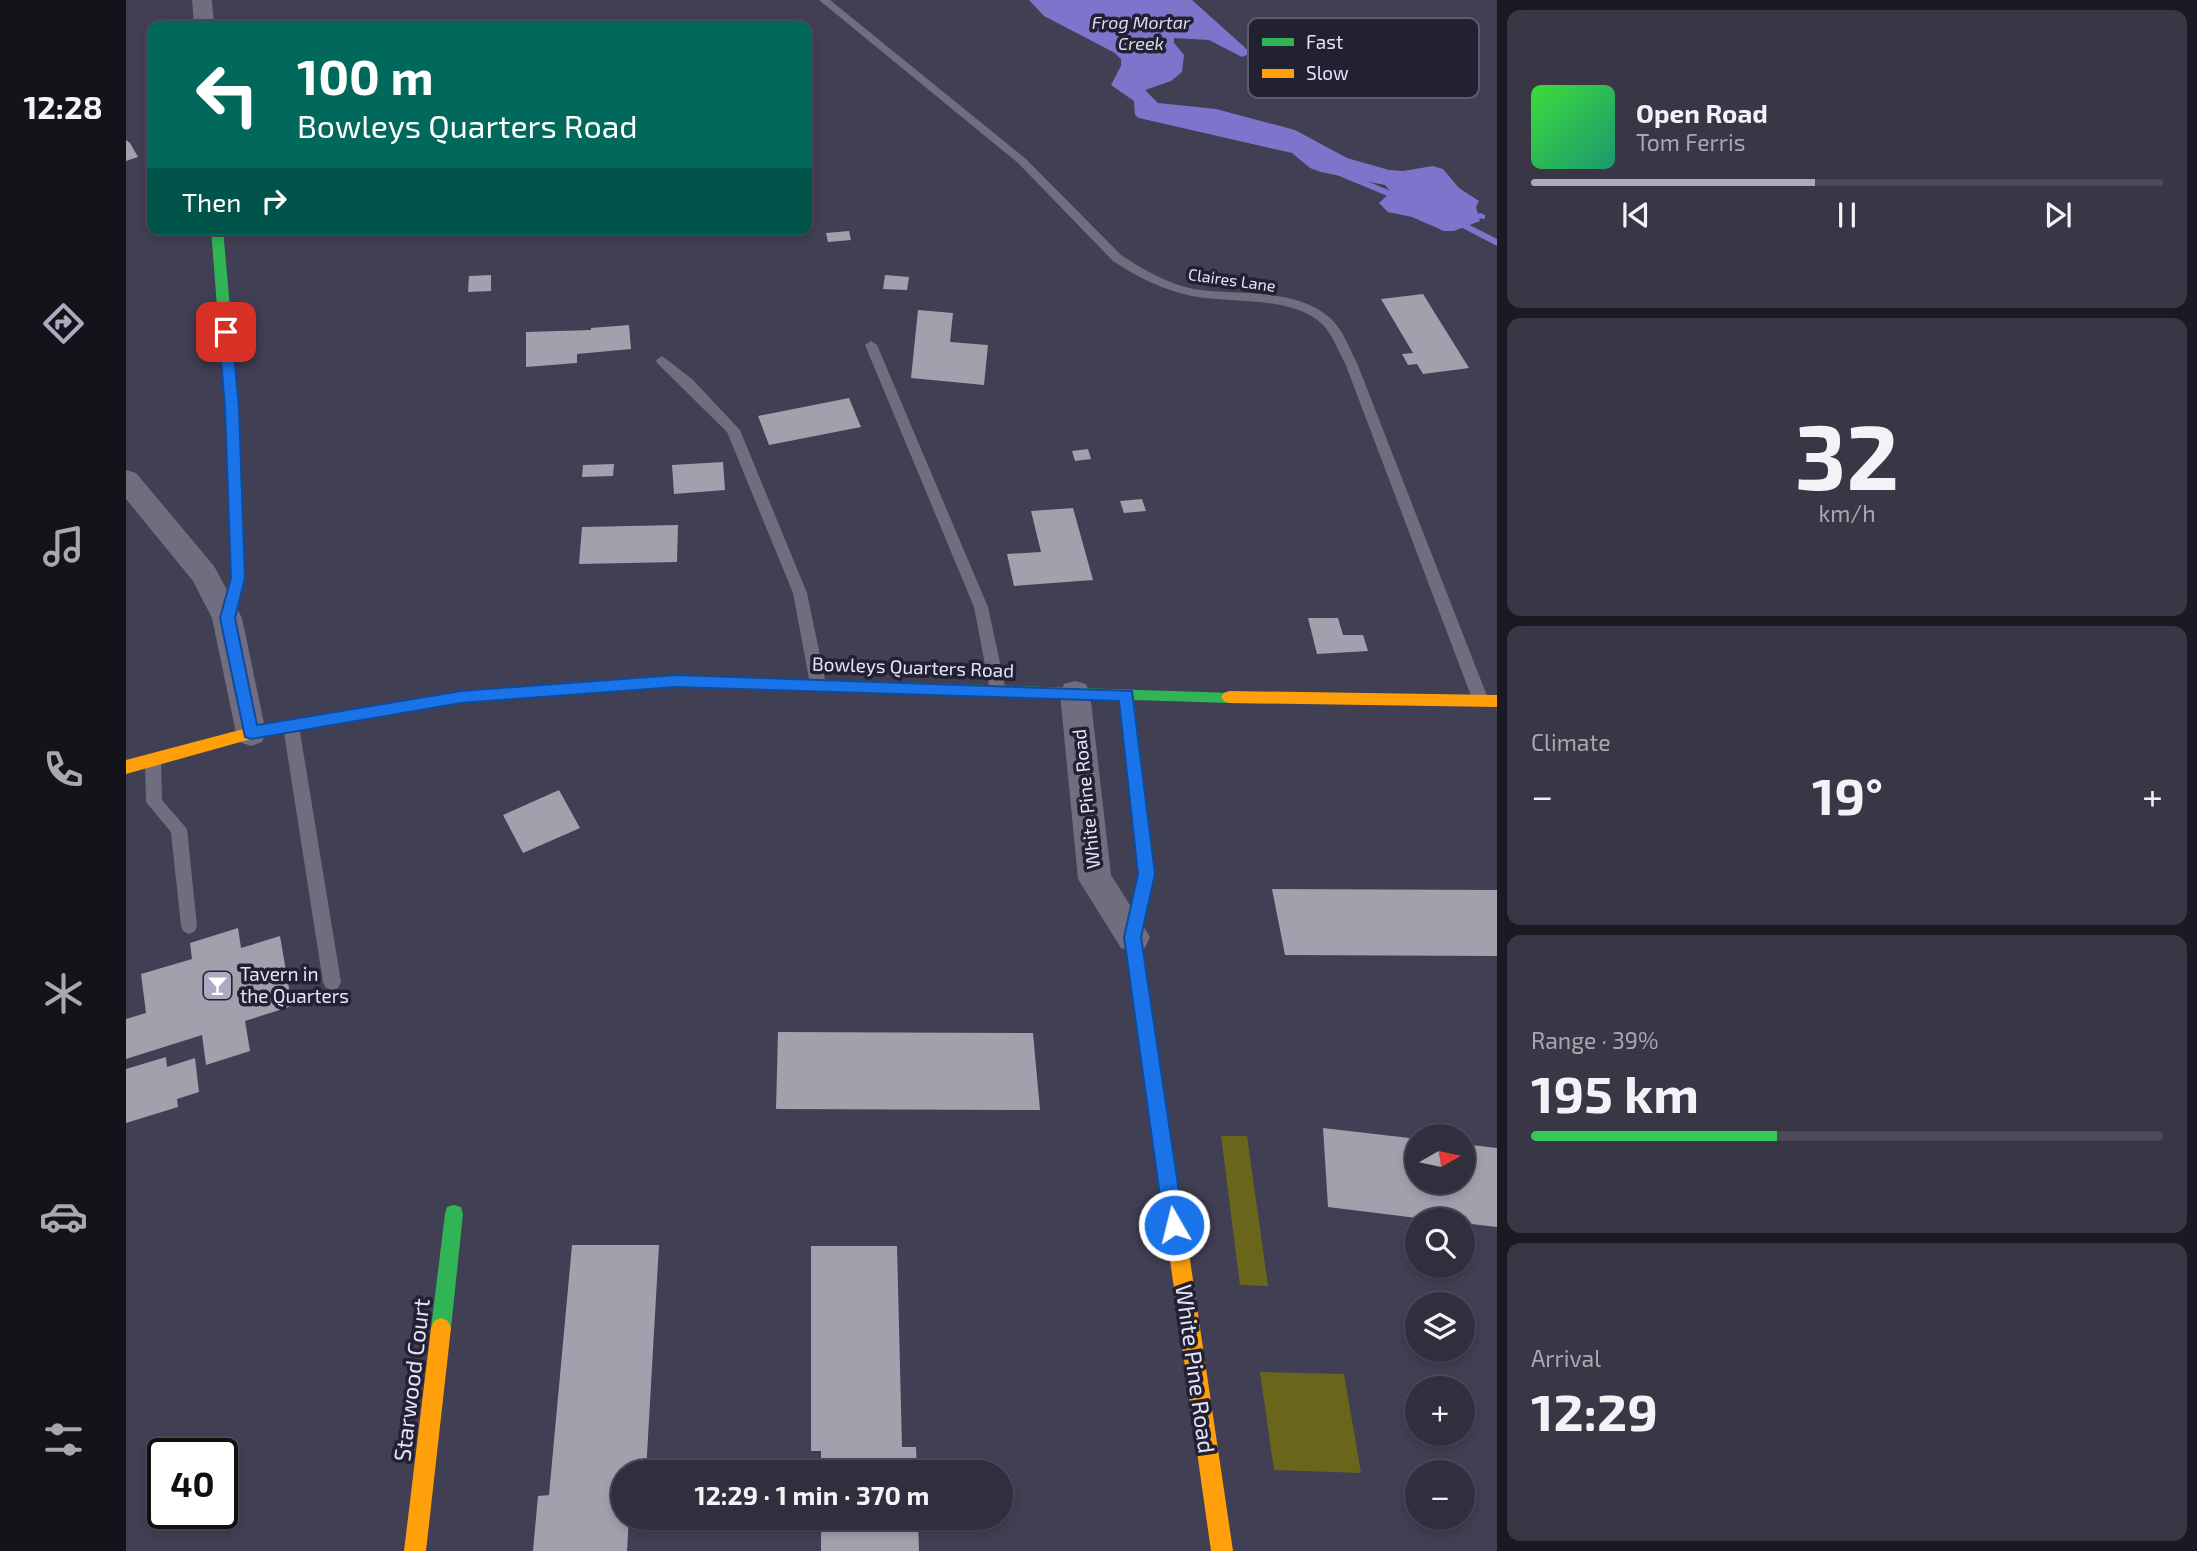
<!DOCTYPE html>
<meta charset="utf-8">
<style>
:root{--surface:#312f3e;--page:#393745;--text:#f1f3f6;--muted:#a8a9b0;--line:#4c4a58;--accent:#abaac0}
body{margin:0;font-family:"Exo 2",sans-serif;background:var(--page);color:var(--text);height:100vh;display:flex;flex-direction:column;font-size:26px;white-space:nowrap}
*{box-sizing:border-box;margin:0}
p{font-size:23px;color:var(--muted)}
.icon{flex:none;width:38px;height:38px;fill:none;stroke:currentColor;stroke-width:2;stroke-linecap:round;stroke-linejoin:round}
.map{position:relative;flex:1;overflow:hidden}
.side{display:flex;flex-direction:column;gap:10px;padding:10px;background:#1b1a22;width:700px}
.side>*{flex:none}
.banner{position:absolute;left:21px;top:21px;width:665px;height:214px;border-radius:14px;box-shadow:0 4px 10px #0003,0 0 0 2px var(--line);background:#00695c;color:#fff;overflow:hidden}
.needle{width:46px;rotate:81deg}
.buttons{position:absolute;left:1279px;top:1124px;display:grid;gap:14px}
.buttons a{display:grid;place-items:center;width:70px;height:70px;border-radius:50%;background:var(--surface);box-shadow:0 4px 10px #0003,0 0 0 2px var(--line);font-size:35px}
.speed{position:absolute;left:21px;top:1438px;display:flex;gap:14px;font-size:35px;font-weight:700;text-align:center}
.speed>*{display:grid;place-content:center;width:91px;height:91px;border-radius:50%;background:var(--surface);box-shadow:0 4px 10px #0003,0 0 0 2px var(--line);line-height:1}
.speed .limit{border:4px solid #111;border-radius:10px;background:#fff;color:#111}
.pin{position:absolute;display:grid;place-items:center;width:60px;height:60px;color:#fff;margin:-30px;border-radius:14px;box-shadow:0 4px 10px #0006}
.me{position:absolute;width:77px;margin:-38px;rotate:352deg;stroke-linejoin:round;filter:drop-shadow(0 0 5px #0008)}
.turn{display:flex;align-items:center;gap:24px;height:147px;padding:0 35px;font-size:32px}
.turn .icon{width:91px;height:91px;stroke-width:2.5}
.turn b{display:block;font-size:49px;line-height:60px}
.then{display:flex;align-items:center;height:66px;padding:0 35px;background:#0003;gap:14px;font-size:26px}
.big{font-size:52px;font-weight:700;line-height:1.1}
.side .card{flex:1;display:flex;flex-direction:column;justify-content:center;gap:10px;min-width:0;padding:0 24px;border-radius:14px;background:var(--page)}
.side .dial{align-items:center;gap:0}
.dial b{font-size:91px;line-height:1}
.song{display:flex;align-items:center;gap:21px}
.cover{width:84px;height:84px;border-radius:10px;background:linear-gradient(135deg,hsl(120 70% 55%),hsl(160 70% 35%))}
.played{height:7px;border-radius:4px;background:linear-gradient(90deg,var(--accent) 45%,var(--line) 45%)}
.keys{display:flex;justify-content:space-around;direction:ltr}
.heat{display:flex;justify-content:space-between;align-items:center;font-size:38px;direction:ltr}
.charge{height:10px;border-radius:5px;background:linear-gradient(90deg,#34c759 39%,var(--line) 0)}
.trip{position:absolute;left:485px;top:1460px;width:402px;height:70px;border-radius:35px;background:var(--surface);box-shadow:0 4px 10px #0003,0 0 0 2px var(--line);font-weight:700;line-height:70px;text-align:center}
main{display:flex;flex:1;min-height:0}
.menu{display:flex;flex-direction:column;width:126px;justify-content:space-around;align-items:center;background:#141319;color:var(--muted)}
.menu .icon{width:49px;height:49px}
.menu .active{color:var(--accent)}
.menu b{font-size:32px;color:var(--text)}
.map>svg:first-child{display:block}
.green{fill:#69661c}
.water{fill:#7f74cc}
.lines{fill:none;stroke-linecap:round;stroke-linejoin:round}
.stream{fill:#7f74cc;fill-rule:evenodd}
.building{fill:#a1a0ad}
.lane{fill:#706e7e;fill-rule:evenodd}
.street{fill:#706e7e;fill-rule:evenodd}
.fast{fill:#30b455;fill-rule:evenodd}
.slow{fill:#ff9f0a;fill-rule:evenodd}
.route{fill:#1a73e8;stroke:#114b97;stroke-width:2}
.labels{text-anchor:middle;stroke-width:7;stroke-linejoin:round;paint-order:stroke}
.far-street-label{font-size:16px;fill:#e4e3fa;stroke:#222132}
.far-water-label{font-size:18px;font-style:italic;fill:#dcdbf4;stroke:#222132}
.street-label{font-size:19px;fill:#e4e3fa;stroke:#222132}
.poi-label{font-size:19px;fill:#e4e3fa;stroke:#222132;text-anchor:start}
.near-street-label{font-size:23px;fill:#e4e3fa;stroke:#222132}
.key{fill:#222132;stroke:#5c5b6e;stroke-width:2}
.key-label{font-size:19px;fill:#e4e3fa}
</style>
<main>
<nav class="menu">
<b>12:28</b>
<svg class="icon active" aria-label="directions" viewBox="0 0 24 24"><path d="M12 3l9 9-9 9-9-9zM9 14v-3h6M13 9l2 2-2 2"/></svg>
<svg class="icon" aria-label="music" viewBox="0 0 24 24"><path d="M9 18V5l10-2v13"/><circle cx="6" cy="18" r="3"/><circle cx="16" cy="16" r="3"/></svg>
<svg class="icon" aria-label="phone" viewBox="0 0 24 24"><path d="M5 4h4l2 5-3 2q2 4 5 5l2-3 5 2v4C11 20 4 13 5 4z"/></svg>
<svg class="icon" aria-label="climate" viewBox="0 0 24 24"><path d="M12 3v18M4 7l16 10M4 17L20 7"/></svg>
<svg class="icon" aria-label="car" viewBox="0 0 24 24"><path d="M5 17H2v-5l4-1 3-4h7l3 4 3 1v5h-3M9 17h6M6 11h13"/><circle cx="7" cy="17" r="2"/><circle cx="17" cy="17" r="2"/></svg>
<svg class="icon" aria-label="filters" viewBox="0 0 24 24"><path d="M4 7h16M4 17h16"/><circle cx="9" cy="7" r="2"/><circle cx="15" cy="17" r="2"/></svg>
</nav>
<div class="map">
<svg width="1371" height="1551" viewBox="0 0 1371 1551">
<rect width="100%" height="100%" fill="#413f53"/>
<path class="green" d="M1095 1136H1121L1142 1286 1114 1285Z
M1134 1372 1218 1374 1235 1473 1148 1470Z"/>
<path class="water" d="M903 0H1066L1125 53 1116 57 1083 40 1048 38V43L1058 55 1056 72 1045 81 1019 90 1032 103 1090 109 1169 130 1221 158 1263 170 1277 171 1307 166 1317 169 1333 188 1353 201 1350 207 1354 221 1328 231H1318L1286 217 1262 212 1253 203 1265 192 1259 185 1195 172 1184 168 1166 153 1013 118 1009 115 1008 101 985 85 995 66V59L989 53 918 16Z"/>
<g class="lines">
<path class="stream" d="M1209 168 1282 198 1284 200 1282 202H1276L1206 173V169Z
M1354 213 1359 215V219L1351 218 1349 216Z
M1328 217 1371 239V246L1325 222V218Z"/>
</g>
<path class="building" d="M0 140 4 143 12 157 0 161Z
M723 231 725 240 702 242 700 233Z
M365 275V291L342 292 343 276Z
M759 275 783 277 781 290 757 289Z
M1297 294 1343 368 1297 374 1291 364 1282 365 1276 354 1287 353 1255 299Z
M792 310 827 313 824 342 862 345 858 385 785 378Z
M503 325 505 349 451 354V363L400 367V332L465 330V328Z
M723 398 735 427 643 445 632 416Z
M962 449 965 459 949 461 946 451Z
M597 462 599 490 548 494 546 465Z
M488 464 487 476 456 477 457 465Z
M1016 499 1020 511 998 513 994 501Z
M947 508 967 580 888 586 881 554 915 552 905 511Z
M552 525 551 562 453 564 456 527Z
M1182 618H1212L1217 635H1237L1242 651 1191 654Z
M433 790 454 828 397 853 377 815Z
M1146 889 1371 890V956L1159 955Z
M112 928 115 948 154 936 166 1006 119 1021 124 1051 80 1065 76 1035 0 1059V1019L20 1013 15 974 66 959 64 943Z
M652 1032 907 1033 914 1110 650 1109Z
M40 1057 41 1067 69 1058 73 1092 51 1099 52 1107 0 1123V1069Z
M1197 1128 1292 1139V1181H1337V1144L1371 1148V1227L1337 1223V1220H1307L1202 1207Z
M446 1245H533L520 1472H497V1517H503L501 1551H407L412 1496 423 1495Z
M685 1246H771L776 1447H790L791 1472H695V1451H685Z
M695 1517H792L793 1551H695Z"/>
<g class="lines">
<path class="lane" d="M693 0H704L900 159 995 255C1018 270 1042 284 1068 289 1111 296 1168 287 1203 317 1217 329 1223 348 1231 363L1363 701 1360 705H1350L1347 701 1219 363C1212 351 1207 335 1197 325 1167 295 1105 304 1066 296 1037 290 1011 277 987 261L892 163Z
M745 341 751 345 862 607 880 691 877 695 872 697 864 691 848 607 739 345Z
M536 356 566 379 614 430 681 593 700 684 697 688 692 690 684 684 667 593 601 432 531 363 530 360Z
M165 720 170 722 173 726 215 982 212 988 206 990 200 988 197 982 157 726 160 722Z
M27 753 33 755 35 760 36 800 61 829 71 926 69 931 63 934 57 931 55 926 45 832 20 802 19 760 21 755Z"/>
<path class="street" d="M66 0H86L88 26H68Z
M0 470 10 473 88 566 116 618 140 733 136 742 125 746 114 742 110 733 86 618 67 581 0 499Z
M949 681 960 684 964 693 985 875 1024 937 1019 948 1007 952 995 948 952 879 934 693 938 684Z"/>
<path class="fast" d="M85 229H97L113 409 119 578 108 618 101 624 94 618 105 578 99 409Z
M550 675 1108 693 1111 697 1108 701 1103 703 1008 700 1029 874 1015 937 1063 1253 1060 1260 1053 1263 1046 1260 1043 1253 999 937 1013 874 993 700 550 687 335 703 307 708 302 706 299 702 302 698 335 691Z
M328 1205 335 1207 337 1214 325 1328 322 1335 315 1338 308 1335 305 1328 319 1214 321 1207Z"/>
<path class="slow" d="M1103 691 1371 695V707L1103 703 1098 701 1095 697 1098 693Z
M307 696 312 698 315 702 312 706 307 708 125 739 0 774V760L125 727Z
M1053 1243 1060 1246 1063 1253 1107 1551H1085L1043 1253 1046 1246Z
M315 1318 322 1321 325 1328 300 1551H278L305 1328 308 1321Z"/>
</g>
<path class="route" d="M100 328 106 332 113 409 119 578 109 618 131 725 335 691 550 675 1006 691 1029 874 1015 937 1058 1225 1055 1232 1048 1235 1041 1232 1038 1225 998 937 1012 874 993 701 550 687 335 703 125 739 119 737 94 618 105 578 99 409 93 332Z"/>
<defs>
<symbol id="bar-square" viewBox="-11 -11 22 22"><rect x="-9" y="-9" width="18" height="18" rx="4" fill="#abaac0" stroke="#222132"/><path d="M-6-5H6L.8 .8V4.5H3.5V6h-7V4.5H-.8V.8Z" fill="#fff"/></symbol>
</defs>
<g fill-rule="evenodd">
<use href="#bar-square" x="74" y="968" width="35" height="35"/>
</g>
<g class="labels">
<g class="far-street-label">
<text transform="translate(1106 280) rotate(8)" y="6">Claires Lane</text>
</g>
<g class="far-water-label">
<text x="1015" y="29">Frog Mortar<tspan x="1015" dy="21">Creek</tspan></text>
</g>
<g class="street-label">
<text transform="translate(787 667) rotate(2)" y="7">Bowleys Quarters Road</text>
<text transform="translate(960 799) rotate(-96)" y="7">White Pine Road</text>
</g>
<g class="poi-label">
<text x="114" y="981">Tavern in<tspan x="114" dy="22">the Quarters</tspan></text>
</g>
<g class="near-street-label">
<text transform="translate(1069 1369) rotate(82)" y="8">White Pine Road</text>
<text transform="translate(286 1380) rotate(-83)" y="8">Starwood Court</text>
</g>
</g>
<rect x="1122" y="18" width="231" height="80" rx="10" class="key"/>
<rect x="1136" y="38" width="32" height="8" fill="#30b455"/>
<rect x="1136" y="69" width="32" height="9" fill="#ff9f0a"/>
<g class="key-label">
<text x="1180" y="49">Fast</text>
<text x="1180" y="80">Slow</text>
</g>
</svg>
<div class="buttons">
<a><svg class="needle" viewBox="-14 -14 28 28"><path d="M0-13l5 13h-10z" fill="#e53935"/><path d="M0 13l5-13h-10z" fill="#a8a9b0"/></svg></a>
<a><svg class="icon" aria-label="search" viewBox="0 0 24 24"><circle cx="10" cy="10" r="6"/><path d="M15 15l6 6"/></svg></a>
<a><svg class="icon" aria-label="layers" viewBox="0 0 24 24"><path d="M12 4l9 5-9 5-9-5zM3 14l9 5 9-5"/></svg></a>
<a>+</a>
<a>−</a>
</div>
<div class="speed"><div class="limit">40</div></div>
<div class="pin" style="left:100px;top:332px;background:#d93025"><svg class="icon" aria-label="arrive" viewBox="0 0 24 24"><path d="M6 21V4h12l-3 4 3 4H6"/></svg></div>
<svg class="me" style="left:1048px;top:1225px" viewBox="-20 -20 40 40"><circle r="17" fill="#1a73e8" stroke="#fff" stroke-width="3"/><path d="M0-11L8 9 0 5-8 9z" fill="#fff"/></svg>
<div class="trip">12:29 · 1 min · 370 m</div>
<div class="banner">
<div class="turn"><svg class="icon" aria-label="left" viewBox="0 0 24 24"><path d="M17 20v-9H6M10 6l-5 5 5 5"/></svg><div><b>100 m</b>Bowleys Quarters Road</div></div>
<div class="then">Then<svg class="icon" aria-label="right" viewBox="0 0 24 24"><path d="M7 20v-9h11M14 6l5 5-5 5"/></svg></div>
</div>
</div>
<section class="side">
<div class="card">
<div class="song"><i class="cover"></i><div><b>Open Road</b><p>Tom Ferris</p></div></div>
<div class="played"></div>
<div class="keys"><svg class="icon" aria-label="previous" viewBox="0 0 24 24"><path d="M18 5L8 12l10 7zM5 5v14"/></svg><svg class="icon" aria-label="pause" viewBox="0 0 24 24"><path d="M8 5v14M16 5v14"/></svg><svg class="icon" aria-label="next" viewBox="0 0 24 24"><path d="M6 5l10 7-10 7zM19 5v14"/></svg></div>
</div>
<div class="card dial"><b>32</b><p>km/h</p></div>
<div class="card"><p>Climate</p>
<div class="heat"><a>−</a><b class="big">19°</b><a>+</a></div>
</div>
<div class="card"><p>Range · 39%</p><b class="big">195 km</b><div class="charge"></div></div>
<div class="card"><p>Arrival</p><b class="big">12:29</b></div>
</section>
</main>
